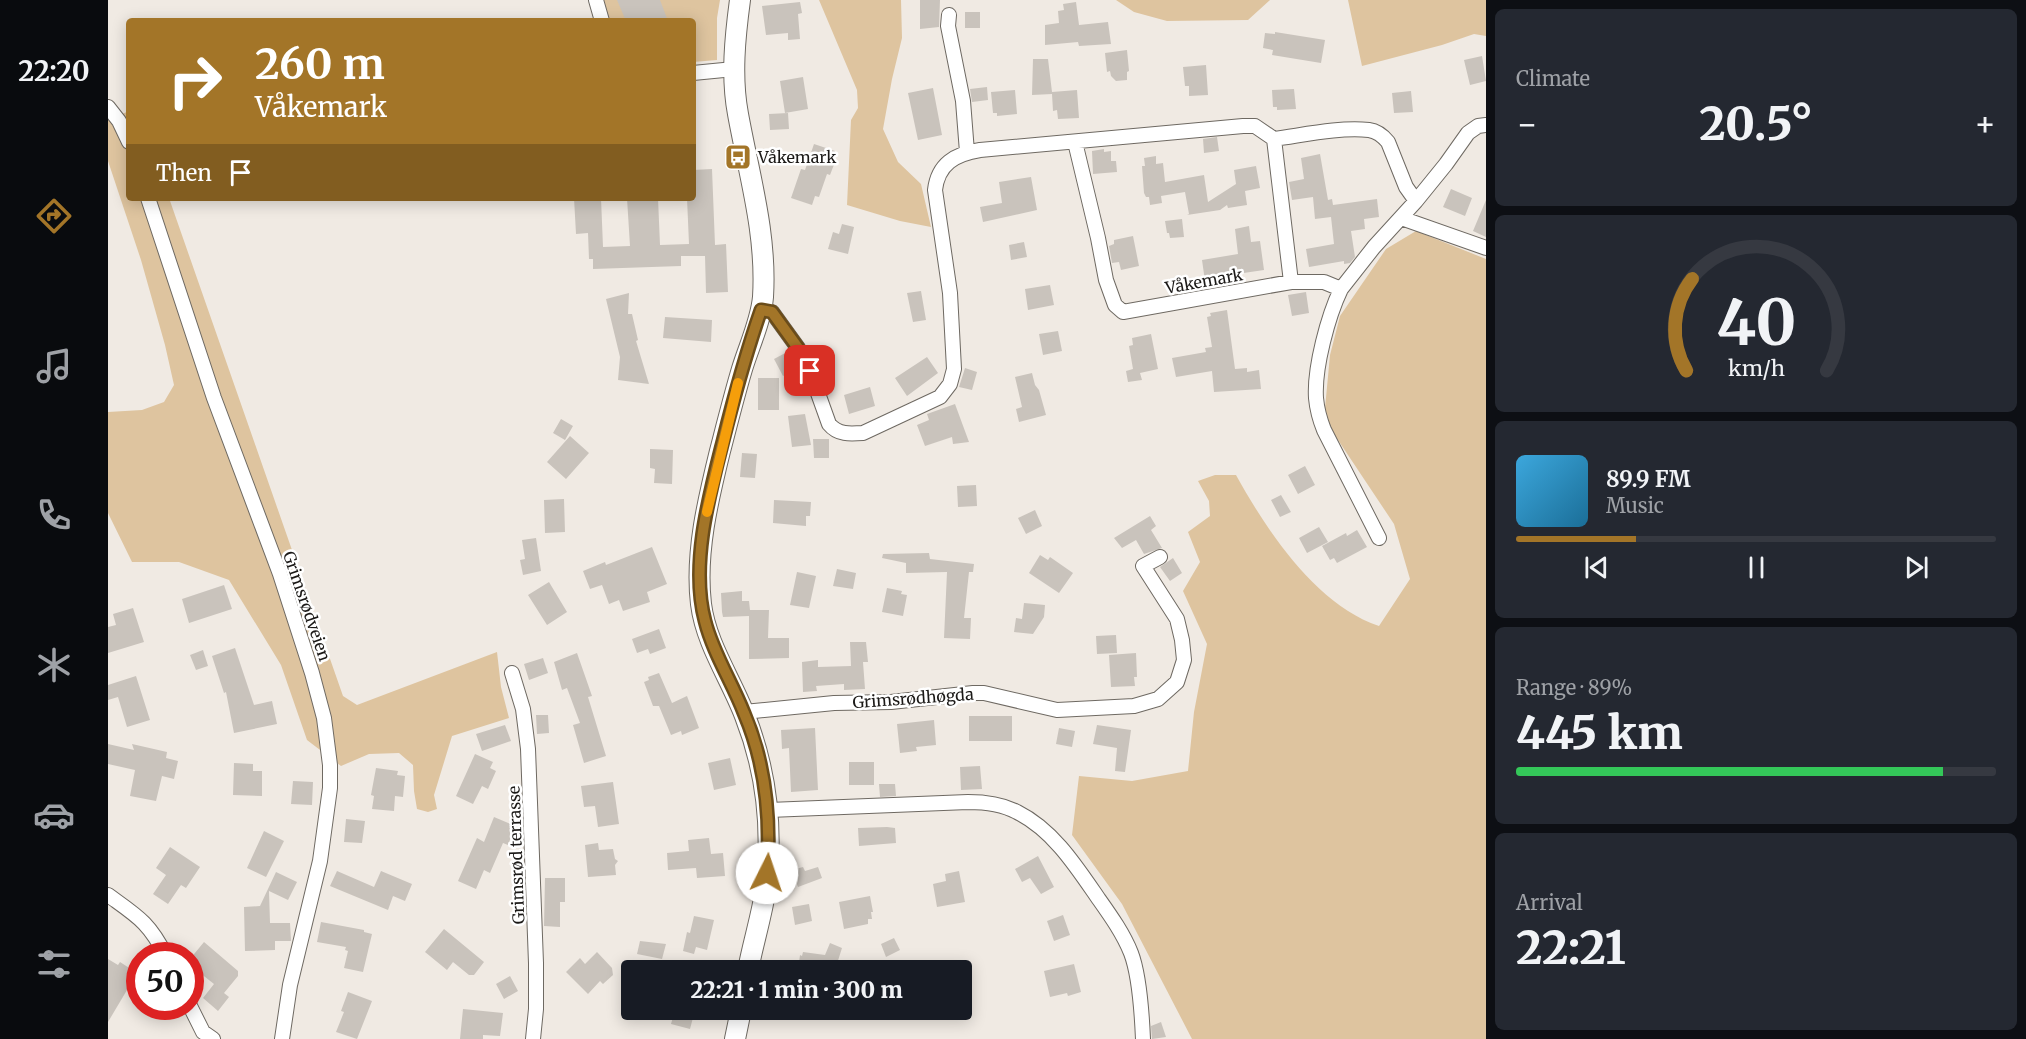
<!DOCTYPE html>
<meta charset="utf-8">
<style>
:root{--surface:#171b24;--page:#242831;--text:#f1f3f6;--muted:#9ea1a6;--line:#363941;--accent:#a37528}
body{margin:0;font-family:Merriweather,serif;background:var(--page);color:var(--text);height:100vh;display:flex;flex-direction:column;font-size:22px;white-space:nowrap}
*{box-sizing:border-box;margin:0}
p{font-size:20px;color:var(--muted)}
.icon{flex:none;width:33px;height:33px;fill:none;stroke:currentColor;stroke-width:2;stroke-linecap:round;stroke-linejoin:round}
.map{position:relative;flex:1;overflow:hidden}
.drawer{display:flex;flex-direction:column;gap:9px;padding:9px;background:#0d0f14;width:540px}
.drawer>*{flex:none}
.guide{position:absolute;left:18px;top:18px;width:570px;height:183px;border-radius:6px;box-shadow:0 3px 15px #0003;background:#a37528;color:#fff;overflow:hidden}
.speed{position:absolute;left:18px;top:942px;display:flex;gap:12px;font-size:30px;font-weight:700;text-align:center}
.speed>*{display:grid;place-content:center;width:78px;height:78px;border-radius:50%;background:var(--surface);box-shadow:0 3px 15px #0003;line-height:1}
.speed .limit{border:9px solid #d22;background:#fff;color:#111}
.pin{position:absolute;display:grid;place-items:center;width:51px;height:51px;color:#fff;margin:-26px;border-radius:12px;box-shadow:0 3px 9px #0006}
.me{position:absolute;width:66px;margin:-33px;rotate:4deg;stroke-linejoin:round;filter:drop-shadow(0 0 4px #0008)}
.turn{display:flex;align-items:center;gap:21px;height:126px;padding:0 30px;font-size:27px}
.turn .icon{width:78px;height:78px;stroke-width:2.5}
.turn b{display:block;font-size:42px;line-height:51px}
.then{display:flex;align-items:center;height:57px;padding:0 30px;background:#0003;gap:12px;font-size:22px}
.big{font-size:45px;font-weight:800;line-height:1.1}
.drawer .widget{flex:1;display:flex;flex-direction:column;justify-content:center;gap:9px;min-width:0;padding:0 21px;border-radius:9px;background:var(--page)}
.drawer .dial{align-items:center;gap:0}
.dial svg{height:156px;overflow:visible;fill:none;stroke:var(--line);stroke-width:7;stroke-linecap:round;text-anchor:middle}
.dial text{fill:var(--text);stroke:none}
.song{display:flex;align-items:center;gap:18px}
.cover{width:72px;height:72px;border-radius:9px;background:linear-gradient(135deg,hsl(200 70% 55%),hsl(200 70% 35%))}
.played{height:6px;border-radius:3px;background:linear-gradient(90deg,var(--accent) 25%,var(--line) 25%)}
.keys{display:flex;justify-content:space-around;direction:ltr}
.heat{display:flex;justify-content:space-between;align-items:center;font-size:33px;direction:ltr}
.charge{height:9px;border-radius:4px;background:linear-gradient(90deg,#34c759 89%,var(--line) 0)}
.trip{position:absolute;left:513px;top:960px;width:351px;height:60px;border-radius:6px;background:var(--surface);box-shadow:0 3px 15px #0003;font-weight:800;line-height:60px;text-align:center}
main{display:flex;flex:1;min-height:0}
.tab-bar{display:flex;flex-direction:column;width:108px;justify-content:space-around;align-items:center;background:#090b0e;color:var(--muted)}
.tab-bar .icon{width:42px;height:42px}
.tab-bar .active{color:var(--accent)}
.tab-bar b{font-size:27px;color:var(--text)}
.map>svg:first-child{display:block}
.green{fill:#dec49f}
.building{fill:#c9c3bc}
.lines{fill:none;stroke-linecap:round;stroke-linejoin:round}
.street-casing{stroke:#6e6962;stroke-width:16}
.secondary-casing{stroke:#6e6962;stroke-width:22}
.street{stroke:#fff;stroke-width:14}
.secondary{stroke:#fff;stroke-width:20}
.route-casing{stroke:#6a4c1a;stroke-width:15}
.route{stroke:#a37528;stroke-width:10}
.slow{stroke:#f59e0b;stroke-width:10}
.labels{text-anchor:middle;stroke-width:5;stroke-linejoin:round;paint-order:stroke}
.poi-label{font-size:16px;fill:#1b1917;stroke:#fff;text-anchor:start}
.street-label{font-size:16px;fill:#1b1917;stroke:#fff}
</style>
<main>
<nav class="tab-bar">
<b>22:20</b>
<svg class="icon active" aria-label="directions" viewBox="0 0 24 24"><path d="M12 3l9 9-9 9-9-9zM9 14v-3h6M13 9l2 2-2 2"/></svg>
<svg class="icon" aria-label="music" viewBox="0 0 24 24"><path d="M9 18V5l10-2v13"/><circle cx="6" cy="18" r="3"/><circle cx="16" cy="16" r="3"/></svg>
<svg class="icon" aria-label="phone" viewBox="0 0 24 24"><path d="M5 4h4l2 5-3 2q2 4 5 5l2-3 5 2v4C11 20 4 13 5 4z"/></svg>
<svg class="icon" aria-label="climate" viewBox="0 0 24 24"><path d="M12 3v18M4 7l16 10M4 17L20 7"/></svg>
<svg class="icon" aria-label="car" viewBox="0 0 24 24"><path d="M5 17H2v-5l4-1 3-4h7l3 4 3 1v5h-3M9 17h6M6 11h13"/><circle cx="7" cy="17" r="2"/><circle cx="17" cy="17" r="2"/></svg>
<svg class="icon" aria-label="filters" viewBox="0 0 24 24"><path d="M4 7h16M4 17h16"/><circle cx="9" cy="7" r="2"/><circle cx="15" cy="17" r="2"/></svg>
</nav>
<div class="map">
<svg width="1378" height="1039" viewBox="0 0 1378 1039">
<rect width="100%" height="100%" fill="#f0eae3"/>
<path class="green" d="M484 0H612L609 18V60L585 62V21H490Z
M711 0H793L794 38 784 79 775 129 790 162 813 184 823 227 792 221 739 205 743 120 750 108 749 90Z
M1008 0H1162L1140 20 1059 21 1026 12Z
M1240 0H1378V36L1366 34 1334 45 1254 66Z
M21 111V198H61L235 696 249 705 389 652 393 687 401 718 344 736 326 795 329 809 320 812 309 809 306 791 305 765 291 753 261 754 233 766 199 740 173 665 121 580 71 562H24L0 513V412L34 410 56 402 66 385 57 345 33 260 0 161V120Z
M1308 231 1378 259V1039H1084L1014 904 964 835 971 776 1024 781 1080 771 1086 712 1099 644 1075 591 1092 562 1080 532 1102 516 1101 501 1090 481 1107 475H1128C1159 531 1208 605 1271 626L1302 579 1286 524 1216 419 1222 355 1232 316 1278 249Z"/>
<path class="building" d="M509 0H552L560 21H518Z
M812 0H832L831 27 812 29Z
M692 2 694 13 690 14 692 39 680 40V33L658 35 654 6Z
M968 2 971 25 1000 22 1003 44 971 46 970 42 937 45V25L951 23 950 11 956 10 955 4Z
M857 12H872V28H857Z
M1167 32 1217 40 1213 63 1164 55 1165 50 1155 48 1157 33 1167 34Z
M1019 50 1021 71 1019 72V80L1008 81 1003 76 1002 71 999 72 997 53Z
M1374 56 1378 81 1362 85 1356 60Z
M925 59H940L944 92 969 90 971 118 950 119 949 110 945 111 944 94 924 95Z
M1098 65 1100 95 1081 96V86H1077L1075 67Z
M695 77 700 109 677 113 672 81Z
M879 87 880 100 864 102 862 89Z
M825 88 834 135 810 140 800 93Z
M1186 89 1188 109 1169 110V107H1165L1164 90Z
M907 90 909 114 889 116V113H885L883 92Z
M1303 91 1305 112 1286 113 1284 93Z
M680 113 681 129 662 130 661 114Z
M1109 137 1111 151 1096 153 1095 139Z
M706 144 727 151 723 161 727 162 722 175 719 174 711 197 707 196 704 205 683 198 693 169 697 170Z
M996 149V152L1003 151V161H1008L1009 172 985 174 984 151Z
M1212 154 1220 200 1224 199 1225 205 1269 199 1271 217 1256 219 1257 229 1243 231 1247 257 1242 263 1236 264V261L1201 267 1198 249 1226 244 1223 217 1207 219 1205 197 1184 200 1181 182 1196 179 1193 158Z
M1048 156V164L1055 163 1057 182 1096 175 1100 202 1128 184 1126 170 1148 166 1152 188 1137 191 1139 205 1120 208 1119 205 1112 210 1079 215 1081 214 1077 192 1053 196 1054 203 1042 205 1041 197H1038L1036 193 1034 166H1037L1036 158Z
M604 169 607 245 618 244 620 292 598 293 597 256H573V266L485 269V259H481L480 233 468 234 466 198H493L495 247 522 246 519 198H550L552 245 581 244 579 198H585V170Z
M923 177 929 210 875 222 872 207 894 203 891 182Z
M1343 189 1364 198 1357 216 1335 207Z
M1378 200V237L1365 231Z
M1074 219 1076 237 1062 238 1061 233H1059L1057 221Z
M734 224 746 227 740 254 720 249 725 232 731 234Z
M1141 226 1143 242 1152 241 1156 270 1115 276V278L1097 281 1094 260 1130 254 1127 229Z
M1025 236 1031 266 1013 270 1011 262 1004 263 1001 246 1006 244V240Z
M916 242 919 257 903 260 901 245Z
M942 285 946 305 920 310 917 289Z
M813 291 818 320 805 322 799 293Z
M1198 292 1201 313 1184 316 1180 295Z
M521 293 520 314H524L530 340 528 341 541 384 510 380 512 357 498 299Z
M1119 310 1127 369 1139 368V372L1151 370 1153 389 1106 392 1104 371 1068 377 1064 358 1098 352 1097 348 1104 347 1099 317 1103 316 1102 313Z
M557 317 604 320 603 342 555 338Z
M950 331 954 351 935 355 931 334Z
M1043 334 1050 369 1032 373 1034 380 1020 382 1018 371 1025 369 1021 346 1025 345 1024 338Z
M681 351 690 367 675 376 666 359Z
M819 357 830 373 799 396 787 378Z
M857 368 869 372 864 390 851 387Z
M924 373 927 385 931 390 938 415 911 422 908 409 914 407 907 377Z
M650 378H671V410H650Z
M762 387 767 406 741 414 736 395Z
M847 404 861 442 845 444 844 437 817 446 809 425 821 420 819 414Z
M697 414 703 445 684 447 680 416Z
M453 419 465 426 457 440 445 433Z
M462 436 481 453 458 479 439 462Z
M705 439H721V458H706Z
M542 449 565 450 564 484 546 483 547 469 542 468Z
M634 453 649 454 647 478 632 477Z
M1197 466 1207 485 1190 494 1180 475Z
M868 485 869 506 850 507 849 486Z
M1173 495 1183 512 1172 517 1163 500Z
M456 499 457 532 437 533 436 500Z
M666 500 703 502 702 516H698V526L665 523Z
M927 510 934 526 918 534 910 518Z
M1042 516 1048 526 1043 530 1054 548 1036 554 1028 540 1014 548 1006 538Z
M1211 527 1220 542 1199 553 1191 538Z
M1249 530 1259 547 1229 563 1226 558 1222 560 1214 546 1238 533 1239 536Z
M428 538 433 571 415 575 412 560 417 559 414 540Z
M544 547 559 584 539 592 542 602 515 611 511 600 501 604 494 585 482 589 475 571 497 562 498 565Z
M821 553 822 559 866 564 865 572H861L856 618H863L862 639 836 638 839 572 798 573V563L774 558 775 554Z
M932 555 940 560 942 557 965 573 951 593 921 573Z
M1065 558 1074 573 1062 581 1052 567Z
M729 569 748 573 745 589 725 586Z
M689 572 708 576 701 608 682 605Z
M441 582 459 612 439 625 420 595Z
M116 585 124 609 81 623 74 599Z
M779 588 794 591 793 594 799 595 795 616 774 612Z
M634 591V601H641L642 610H661L660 638H681V658L641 659V616L615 617 614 612 613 593Z
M916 603 937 605 936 617 925 634 906 632 908 618 914 619Z
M25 608 36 642 0 653V627L8 625 5 614Z
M551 629 558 648 542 654 540 649 529 653 524 639Z
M1008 635 1009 653 989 654 988 636Z
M742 642H758L760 662H755L757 689 736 690V684L708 686 709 691 695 692 694 662 710 660V667L743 666Z
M127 648 146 705 164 701 169 724 126 733 118 692 116 693 104 656Z
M95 650 100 666 88 670 82 655Z
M469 653 484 696 480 697 498 756 476 763 465 725 472 723 459 688 454 690 446 662Z
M1028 653 1029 677H1026L1027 686 1003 687 1001 655Z
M435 658 440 673 421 680 416 664Z
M551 673 564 703 579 696 591 728 574 735 573 731 563 735 551 706H545L536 682 541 680 540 677Z
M28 676 42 720 19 727 10 697 0 700V685Z
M428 715H440L441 733 429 734Z
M861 716H904V741H861Z
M826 720 828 745 808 747 809 751 792 753 789 724Z
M397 725 403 741 374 751 368 734Z
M989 725 1023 730 1017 772 1007 771 1009 748 985 744Z
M707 728 710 790 683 792 681 748 674 749 673 730Z
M951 728 967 731 964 747 948 744Z
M0 744 26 750 24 744 59 752 58 758 70 761 66 779 54 776 48 801 22 796 27 770 0 764Z
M367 754 385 762 382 768 388 771 380 789 374 786 365 804 348 796Z
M622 758 628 785 606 790 600 763Z
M741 762H766V785H741Z
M126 763 145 764V771H154V796L125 795Z
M872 766 874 789 853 790 852 767Z
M268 768 290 771 289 775 297 776 295 797 287 796 286 811 264 809 266 796 263 795Z
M185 781 205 782 204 805 183 804Z
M505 782 511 824 490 827 487 806 476 807 473 786Z
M771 784H787L788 796 772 797Z
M386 817 407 826 400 845 395 843 382 873 376 870 368 889 350 881 369 838 376 842Z
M238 819 257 821 254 843 236 842Z
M779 827 787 828 788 843 751 846 750 828Z
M156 831 176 841 158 877 139 868Z
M601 838 603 854 615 853 617 876 589 878 588 868 560 870 559 853 581 851 580 840Z
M490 843 491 850 505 849 507 859 510 861 507 865 508 875 480 877 477 845Z
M62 847 92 867 78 888 73 885 60 904 45 894 58 875 48 868Z
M930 856 946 887 933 894 922 878 914 882 907 869Z
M695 867 697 871 710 867 714 878 690 887 684 870Z
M229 871 266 887 273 871 304 884 297 901 285 896 280 910 222 886Z
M851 871 857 902 829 907 825 884 838 881 837 874Z
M168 872 189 882 180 900 161 891 162 923H182L183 941H167V950L137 951 136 907 152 906Z
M437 878H457V902H452V927L436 926Z
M762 896 765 912H763L764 919H760V924L736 929 731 902Z
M701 904 704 921 687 925 684 907Z
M955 915 962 935 946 941 939 921Z
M586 916 606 920 599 950 588 947 586 954 575 951 579 932 582 933Z
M213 922 256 930V932L264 934 255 972 236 968 240 951 237 950 238 947 209 942Z
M336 929 376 962 366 975H361L345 962 339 970 317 952Z
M786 938 792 950 778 957 773 944Z
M532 941 558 944 554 959 529 954Z
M96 942 130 971V976L116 993 121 997 110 1011 95 998 106 984 82 965V959Z
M722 943 734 948 727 970H690L692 955 694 956 695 952 717 955Z
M489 952 504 968 505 975 495 984 492 981 480 994 458 972 472 958 477 964Z
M0 959 10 965 12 962 32 975V982L25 993 19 990 0 1022Z
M966 964 973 992 960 996 959 993 942 997 936 971Z
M402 976 410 991 396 999 388 984Z
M240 992 264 1001 249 1039 228 1032 236 1012 233 1011Z
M355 1009 395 1013 392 1036 375 1035V1039H352Z
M567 1010H587L582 1029 563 1024Z
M1053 1022 1058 1037 1044 1039 1043 1026Z"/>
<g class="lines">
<defs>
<path id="street" d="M488 0 494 21
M841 15 840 26 855 101 859 152
M585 73 626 69
M0 107 11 121 21 142
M1166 139 1183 282
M40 198 106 398 172 574 204 673 216 718 222 765V788L212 861 182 985 174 1039
M1308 201 1338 164 1360 133 1370 126 1378 125
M1293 218 1378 248
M1233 289C1220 316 1206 368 1208 398 1209 409 1212 420 1216 430L1271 538
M653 310 664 312 690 348 702 371 721 424C730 435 742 434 755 433L832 397 842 384 846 369 842 293 827 190C830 164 847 154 872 150L1135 126H1147L1166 139C1196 135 1230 127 1261 130 1269 131 1275 136 1280 142L1298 187 1308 201 1266 247 1233 289 1216 282H1183L1015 312 1007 305 998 280 990 238 967 142
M404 673 415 709 420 749 428 963V1009L425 1039
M636 712 726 703 783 702 865 693H876L949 710 1026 706 1050 699 1069 682 1076 660 1074 640 1069 619 1035 566 1052 557
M661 810 860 802C877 802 894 804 909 812 945 830 968 866 990 898 1002 915 1015 933 1023 953 1031 974 1034 1016 1035 1039
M0 895C29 916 41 922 58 956
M82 1006 95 1032 105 1039"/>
<path id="secondary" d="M632 0C627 37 623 77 630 114 641 175 659 234 655 297 653 321 641 346 634 369 626 396 619 424 612 451 600 500 587 553 593 604 598 644 623 679 637 716 659 772 665 827 658 887 654 915 645 943 640 970
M627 1039 633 1010"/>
</defs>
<use href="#street" class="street-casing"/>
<use href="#secondary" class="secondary-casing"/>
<use href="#street" class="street"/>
<use href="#secondary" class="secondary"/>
</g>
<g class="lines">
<defs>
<path id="route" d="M659 873C663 818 658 764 636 713 624 682 605 653 597 621 582 565 601 496 615 441 626 397 638 353 653 310L664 312 690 348 702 371"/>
</defs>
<use href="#route" class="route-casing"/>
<use href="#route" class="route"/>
<path class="slow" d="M599 512 630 383"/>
</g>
<defs>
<symbol id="bus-square" viewBox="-11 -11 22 22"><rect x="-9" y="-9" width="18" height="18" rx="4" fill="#a37528" stroke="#fff"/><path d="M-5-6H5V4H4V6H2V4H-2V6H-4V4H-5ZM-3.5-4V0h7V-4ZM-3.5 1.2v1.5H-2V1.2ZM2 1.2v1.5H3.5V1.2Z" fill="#fff"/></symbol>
</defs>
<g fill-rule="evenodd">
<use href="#bus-square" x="615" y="142" width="30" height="30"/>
</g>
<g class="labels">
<g class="poi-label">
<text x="650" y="163">Våkemark</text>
</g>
<g class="street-label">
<text transform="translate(1096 281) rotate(-10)" y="6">Våkemark</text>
<text transform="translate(199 606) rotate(71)" y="6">Grimsrødveien</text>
<text transform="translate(805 698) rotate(-4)" y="6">Grimsrødhøgda</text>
<text transform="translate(408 855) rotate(-92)" y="6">Grimsrød terrasse</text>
</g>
</g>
</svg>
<div class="speed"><div class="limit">50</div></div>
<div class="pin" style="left:702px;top:371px;background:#d93025"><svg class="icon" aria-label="arrive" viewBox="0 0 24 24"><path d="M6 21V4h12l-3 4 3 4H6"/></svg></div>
<svg class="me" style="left:659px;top:873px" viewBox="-20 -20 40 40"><circle r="19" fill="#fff"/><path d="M0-13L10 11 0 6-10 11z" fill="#a37528"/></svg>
<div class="trip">22:21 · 1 min · 300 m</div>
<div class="guide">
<div class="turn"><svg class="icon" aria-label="right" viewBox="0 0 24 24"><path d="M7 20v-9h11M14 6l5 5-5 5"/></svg><div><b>260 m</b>Våkemark</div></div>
<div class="then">Then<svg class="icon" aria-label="arrive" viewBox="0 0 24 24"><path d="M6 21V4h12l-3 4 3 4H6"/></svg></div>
</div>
</div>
<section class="drawer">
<div class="widget"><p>Climate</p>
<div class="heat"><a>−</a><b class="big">20.5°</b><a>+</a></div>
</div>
<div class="widget dial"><svg viewBox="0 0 100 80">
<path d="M14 69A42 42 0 1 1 86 69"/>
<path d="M14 69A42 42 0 0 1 17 22" stroke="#a37528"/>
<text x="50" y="56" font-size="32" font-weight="700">40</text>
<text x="50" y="72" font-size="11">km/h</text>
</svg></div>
<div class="widget">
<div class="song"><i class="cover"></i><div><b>89.9 FM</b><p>Music</p></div></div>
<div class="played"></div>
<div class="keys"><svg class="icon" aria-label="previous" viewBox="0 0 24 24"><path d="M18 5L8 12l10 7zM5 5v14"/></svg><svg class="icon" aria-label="pause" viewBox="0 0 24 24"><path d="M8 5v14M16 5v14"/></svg><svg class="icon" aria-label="next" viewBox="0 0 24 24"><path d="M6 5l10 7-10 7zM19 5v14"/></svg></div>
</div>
<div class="widget"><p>Range · 89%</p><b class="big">445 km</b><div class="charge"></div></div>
<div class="widget"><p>Arrival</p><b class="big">22:21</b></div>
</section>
</main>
